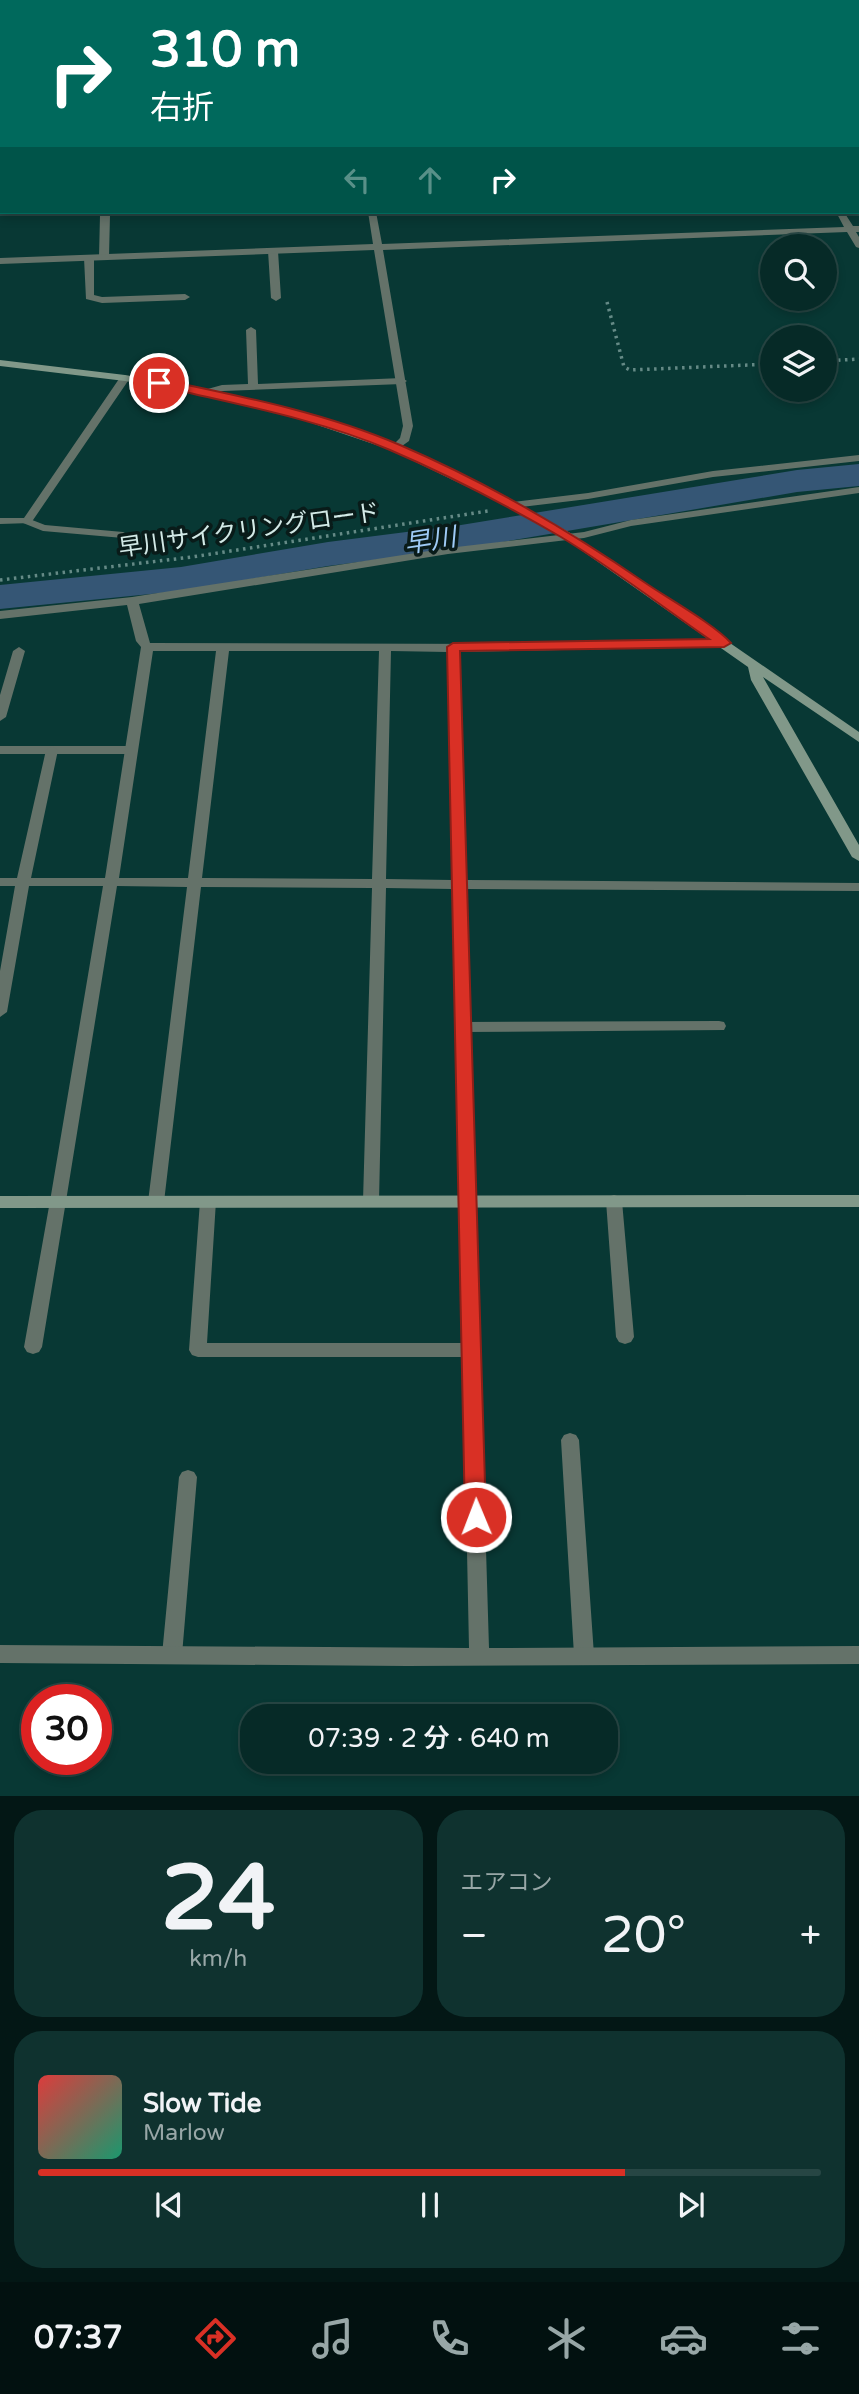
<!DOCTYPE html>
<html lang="ja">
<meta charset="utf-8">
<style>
:root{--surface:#062a27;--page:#0f322f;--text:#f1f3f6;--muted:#98a7a7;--line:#274644;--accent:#d93025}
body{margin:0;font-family:"Varela Round","Noto Sans JP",sans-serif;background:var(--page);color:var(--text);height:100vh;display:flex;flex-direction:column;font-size:26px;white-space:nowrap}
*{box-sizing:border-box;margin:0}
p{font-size:23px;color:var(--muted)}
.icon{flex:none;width:38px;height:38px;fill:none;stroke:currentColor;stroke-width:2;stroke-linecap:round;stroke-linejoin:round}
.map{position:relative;height:1796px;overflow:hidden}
.panel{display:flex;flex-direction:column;gap:14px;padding:14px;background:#031715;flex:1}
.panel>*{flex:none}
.top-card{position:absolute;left:0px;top:0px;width:859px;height:214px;box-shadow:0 4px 10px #0003,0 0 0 2px var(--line);background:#00695c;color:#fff;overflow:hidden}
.buttons{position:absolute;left:760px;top:234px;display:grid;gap:14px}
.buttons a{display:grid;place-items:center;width:77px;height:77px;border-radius:50%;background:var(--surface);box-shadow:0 4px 10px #0003,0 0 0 2px var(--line);font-size:35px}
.speed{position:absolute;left:21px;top:1684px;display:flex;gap:14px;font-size:35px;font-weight:700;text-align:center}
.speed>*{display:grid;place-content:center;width:91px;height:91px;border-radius:50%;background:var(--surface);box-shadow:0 4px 10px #0003,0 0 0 2px var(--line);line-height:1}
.speed .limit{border:10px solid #d22;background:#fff;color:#111}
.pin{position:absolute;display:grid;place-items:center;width:60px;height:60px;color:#fff;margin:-30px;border:4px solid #fff;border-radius:50%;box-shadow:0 2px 7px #0007}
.me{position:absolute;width:77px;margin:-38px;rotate:359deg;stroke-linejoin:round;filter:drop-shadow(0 0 5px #0008)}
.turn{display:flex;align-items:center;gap:24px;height:147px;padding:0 35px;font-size:32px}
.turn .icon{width:91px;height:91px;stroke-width:2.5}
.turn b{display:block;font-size:49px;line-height:60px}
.lanes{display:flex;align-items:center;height:66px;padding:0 35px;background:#0003;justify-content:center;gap:35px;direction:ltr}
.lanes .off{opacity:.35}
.big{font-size:52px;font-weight:600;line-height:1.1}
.panel .widget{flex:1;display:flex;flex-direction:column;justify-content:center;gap:10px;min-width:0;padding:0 24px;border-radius:28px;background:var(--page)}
.panel .dial{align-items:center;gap:0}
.dial b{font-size:91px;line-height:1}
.song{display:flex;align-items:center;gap:21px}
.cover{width:84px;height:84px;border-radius:10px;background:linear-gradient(135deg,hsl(0 70% 55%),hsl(160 70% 35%))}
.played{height:7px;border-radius:4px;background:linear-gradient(90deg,var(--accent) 75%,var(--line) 75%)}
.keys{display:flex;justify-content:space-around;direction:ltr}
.heat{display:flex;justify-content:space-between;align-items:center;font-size:38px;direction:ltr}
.panel .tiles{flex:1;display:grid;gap:14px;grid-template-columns:1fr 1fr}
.widget:last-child{grid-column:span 2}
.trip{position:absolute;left:240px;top:1704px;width:378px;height:70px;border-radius:28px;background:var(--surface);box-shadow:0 4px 10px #0003,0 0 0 2px var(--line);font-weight:600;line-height:70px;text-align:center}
.tab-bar{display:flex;height:112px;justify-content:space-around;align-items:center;background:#021110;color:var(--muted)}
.tab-bar .icon{width:49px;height:49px}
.tab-bar .selected{color:var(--accent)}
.tab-bar b{font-size:32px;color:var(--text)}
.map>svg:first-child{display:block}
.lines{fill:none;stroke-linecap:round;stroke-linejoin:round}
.river{fill:#355675;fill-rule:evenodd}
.path{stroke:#658a86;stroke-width:3.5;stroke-dasharray:2.5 4.5;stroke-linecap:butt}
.lane{fill:#647269;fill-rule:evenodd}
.street{fill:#647269;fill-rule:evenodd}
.secondary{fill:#819889;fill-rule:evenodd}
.route{fill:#d93025;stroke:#8d1f18;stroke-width:2}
.labels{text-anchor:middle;stroke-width:7;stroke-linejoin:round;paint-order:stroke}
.street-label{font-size:24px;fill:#d2e9e6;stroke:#091b19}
.water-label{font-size:26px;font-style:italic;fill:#9fcbf6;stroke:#091b19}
</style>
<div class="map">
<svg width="859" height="1796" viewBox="0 0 859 1796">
<rect width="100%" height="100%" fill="#083834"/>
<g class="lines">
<path class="river" d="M859 464V486L797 492 461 549 328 566 181 591 0 609V585L181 567 328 542 461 525 797 470Z"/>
<path class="path" d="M607 302 624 367 630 370 772 364
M824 361 859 359
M0 580 192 557 488 511"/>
<path class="lane" d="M148 0H156V2H148Z
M0 6H2V10H0Z
M858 56H859V60H858Z
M858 78H859V82H858Z
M105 212 110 215 109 257 104 260 99 257 100 215Z
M273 248 278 251 281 298 276 301 271 298 268 251Z
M89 255 94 258V295L102 297 185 294 190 297 185 300 102 303 86 299 84 258Z
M251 327 256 330 258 384 402 378 407 381 402 384 223 391 204 394V390L222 385 248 384 246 330Z
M27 518 45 525 123 532 129 535 123 538 43 531 23 523V519Z
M19 647 25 651 6 717 0 721V695L13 651Z
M0 746H131L137 750 131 754H0Z
M719 1021 724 1022 726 1026 724 1030 463 1032 456 1027 463 1022Z
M58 1195 64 1197 66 1201 42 1347 39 1352 33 1354 27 1352 24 1347 50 1201 52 1197Z
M614 1195 620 1197 622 1201 634 1337 631 1342 625 1344 619 1342 616 1337 606 1201 608 1197Z
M570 1433 576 1435 579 1440 594 1655 591 1661 584 1664 577 1661 574 1655 561 1440 564 1435Z
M188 1470 194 1472 197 1477 182 1655 179 1661 172 1664 165 1661 162 1655 179 1477 182 1472Z"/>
<path class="street" d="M22 0H30L20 2Z
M318 0H326V2H318Z
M666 0H759L663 2Z
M839 0 853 2H841Z
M0 19H2L0 25Z
M0 31H2V35H0Z
M0 66H2V70H0Z
M368 212H376L382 244 844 227 836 212H844L853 226H859V232H856L859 237V248L856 247 847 232 383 250 413 426 409 441 395 451 390 448 400 438 403 426 374 250 0 264V258L373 244Z
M125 375 130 378 31 523 0 524V518H24L121 376Z
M859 455V461L713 477 588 499 513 508 507 505 513 502 588 493 713 471Z
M859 487V493L631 526 584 538 448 554 139 604 150 643 499 644 724 639 730 643 724 647 459 652 466 880 859 883V891L466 889 489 1648 859 1646V1664L407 1666 0 1663V1645L469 1648 463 1357H198L192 1355 189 1350 200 1201 202 1197H214L216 1201 207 1343H462L452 889 386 888 379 1201 377 1205H365L363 1201 372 888 201 887 164 1202 162 1206H150L148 1202 187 887 117 886 66 1201 64 1205H52L50 1201 103 886H29L7 1012 0 1017V971L15 886H0V878H17L46 750 52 746 58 750 31 878H105L141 647 136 641 127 605 0 619V611L132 597 448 548 584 532 631 520ZM153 651H216L188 878H119ZM229 651H379L372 879 202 878ZM391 651 447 652 452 880 386 879Z"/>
<path class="secondary" d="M858 120H859V124H858Z
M0 149H2V155H0Z
M0 360 125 375 208 389 299 412 399 446 517 503 572 534 859 732V742L763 677 859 845V861L852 857 751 680 748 667 564 538 509 507 391 450 291 416 208 395 125 381 0 366Z
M859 1195V1207L0 1208V1196Z"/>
</g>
<path class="route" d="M159 379C240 396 323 412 400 445 486 482 567 529 644 582 667 598 714 624 731 643L724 647 460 651 486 1517 483 1523 476 1526 468 1523 465 1517 447 647 453 643 709 639C660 605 612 568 561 537 506 505 448 475 390 450 315 418 234 404 155 385V380Z"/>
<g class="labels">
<g class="street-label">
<text transform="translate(249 530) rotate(-8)" y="8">早川サイクリングロード</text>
</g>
<g class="water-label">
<text transform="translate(430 540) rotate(-9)" y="9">早川</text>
</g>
</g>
</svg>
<div class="buttons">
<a><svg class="icon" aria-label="search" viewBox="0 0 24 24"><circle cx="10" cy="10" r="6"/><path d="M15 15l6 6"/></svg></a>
<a><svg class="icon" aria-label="layers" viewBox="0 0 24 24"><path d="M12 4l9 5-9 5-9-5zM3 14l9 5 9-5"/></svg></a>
</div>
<div class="speed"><div class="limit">30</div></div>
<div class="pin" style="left:159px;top:383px;background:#d93025"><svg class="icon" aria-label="arrive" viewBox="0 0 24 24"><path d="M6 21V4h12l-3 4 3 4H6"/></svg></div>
<svg class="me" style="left:476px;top:1517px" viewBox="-20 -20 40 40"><circle r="17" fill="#d93025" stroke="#fff" stroke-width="3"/><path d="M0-11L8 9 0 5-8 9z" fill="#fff"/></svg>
<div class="trip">07:39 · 2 分 · 640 m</div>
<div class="top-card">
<div class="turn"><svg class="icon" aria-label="right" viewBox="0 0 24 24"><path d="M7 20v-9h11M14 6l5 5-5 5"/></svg><div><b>310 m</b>右折</div></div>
<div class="lanes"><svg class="icon off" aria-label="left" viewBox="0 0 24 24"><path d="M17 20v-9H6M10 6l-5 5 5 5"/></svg><svg class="icon off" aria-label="ahead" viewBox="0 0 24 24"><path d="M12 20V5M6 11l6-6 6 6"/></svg><svg class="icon" aria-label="right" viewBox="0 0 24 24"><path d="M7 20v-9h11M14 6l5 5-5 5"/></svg></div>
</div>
</div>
<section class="panel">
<div class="tiles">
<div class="widget dial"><b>24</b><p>km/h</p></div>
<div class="widget"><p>エアコン</p>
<div class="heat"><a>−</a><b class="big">20°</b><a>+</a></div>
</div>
<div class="widget">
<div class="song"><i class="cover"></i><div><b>Slow Tide</b><p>Marlow</p></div></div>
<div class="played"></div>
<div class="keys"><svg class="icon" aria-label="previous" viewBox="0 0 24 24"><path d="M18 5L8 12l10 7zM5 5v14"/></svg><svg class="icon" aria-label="pause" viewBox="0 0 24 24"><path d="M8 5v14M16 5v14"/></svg><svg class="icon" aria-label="next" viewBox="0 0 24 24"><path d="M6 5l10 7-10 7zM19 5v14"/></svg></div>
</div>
</div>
</section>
<nav class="tab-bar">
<b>07:37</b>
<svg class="icon selected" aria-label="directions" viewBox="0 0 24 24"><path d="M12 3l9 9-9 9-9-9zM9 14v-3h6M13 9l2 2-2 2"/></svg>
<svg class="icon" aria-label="music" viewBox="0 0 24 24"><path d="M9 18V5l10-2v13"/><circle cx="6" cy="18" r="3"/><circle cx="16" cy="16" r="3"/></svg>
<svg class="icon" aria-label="phone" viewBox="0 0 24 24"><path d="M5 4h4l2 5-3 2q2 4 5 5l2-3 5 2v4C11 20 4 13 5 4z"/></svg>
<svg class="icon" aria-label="climate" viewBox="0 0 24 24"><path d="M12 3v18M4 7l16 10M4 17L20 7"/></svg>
<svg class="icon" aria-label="car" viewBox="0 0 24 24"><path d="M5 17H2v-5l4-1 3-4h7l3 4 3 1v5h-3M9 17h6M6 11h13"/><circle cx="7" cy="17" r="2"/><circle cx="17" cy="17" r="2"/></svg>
<svg class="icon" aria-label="filters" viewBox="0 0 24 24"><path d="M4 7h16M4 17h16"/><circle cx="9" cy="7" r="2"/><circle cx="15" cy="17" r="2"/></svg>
</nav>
